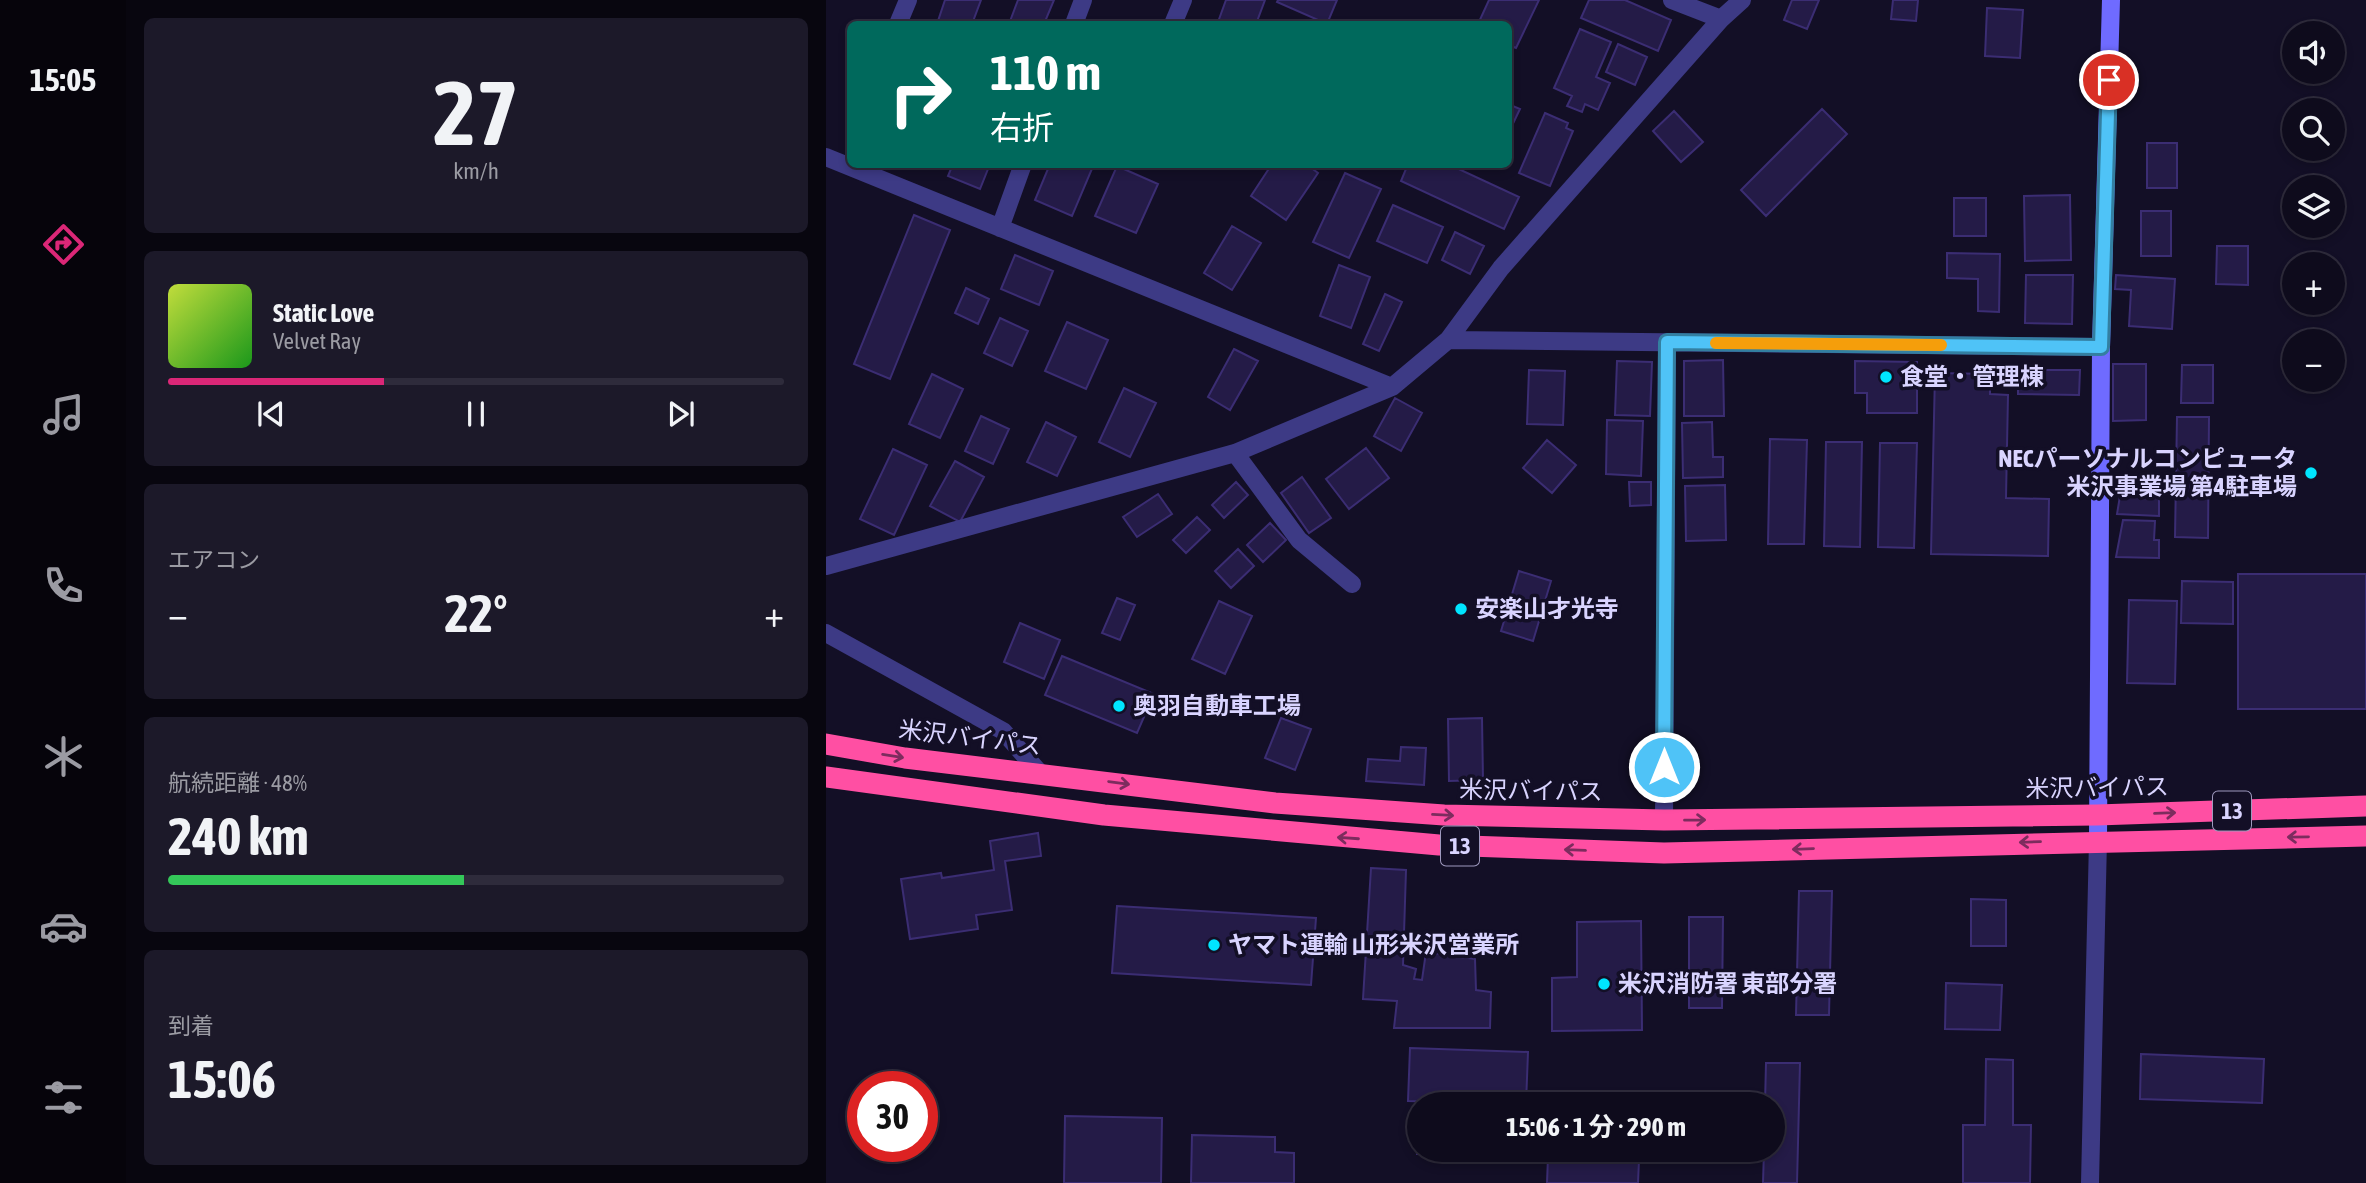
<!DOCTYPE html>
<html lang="ja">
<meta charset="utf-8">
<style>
:root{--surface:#0e0b1c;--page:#1c1929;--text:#f1f3f6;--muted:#9b9ba3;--line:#2e2b3b;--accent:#db2777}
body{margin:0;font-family:"Asap Condensed","Noto Sans JP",sans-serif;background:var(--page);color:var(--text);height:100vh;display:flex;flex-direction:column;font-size:26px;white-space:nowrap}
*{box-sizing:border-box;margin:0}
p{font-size:23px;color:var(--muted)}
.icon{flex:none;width:38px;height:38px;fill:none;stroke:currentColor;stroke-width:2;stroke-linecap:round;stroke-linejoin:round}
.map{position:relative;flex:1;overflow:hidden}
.side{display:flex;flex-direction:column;gap:18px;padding:18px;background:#08060f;width:700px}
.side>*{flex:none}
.top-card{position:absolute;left:21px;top:21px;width:665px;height:147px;border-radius:10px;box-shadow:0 4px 10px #0003,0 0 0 2px var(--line);background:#00695c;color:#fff;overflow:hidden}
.fabs{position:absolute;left:1456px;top:21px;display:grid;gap:14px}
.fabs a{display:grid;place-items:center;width:63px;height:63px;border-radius:50%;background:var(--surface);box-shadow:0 4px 10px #0003,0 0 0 2px var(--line);font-size:35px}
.speed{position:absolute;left:21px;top:1071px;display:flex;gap:14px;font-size:35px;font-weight:700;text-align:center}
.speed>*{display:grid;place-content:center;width:91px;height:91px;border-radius:50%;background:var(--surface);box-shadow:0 4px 10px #0003,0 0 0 2px var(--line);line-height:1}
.speed .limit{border:10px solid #d22;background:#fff;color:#111}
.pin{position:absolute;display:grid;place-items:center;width:60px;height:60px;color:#fff;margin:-30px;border:4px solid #fff;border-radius:50%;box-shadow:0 2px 7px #0007}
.me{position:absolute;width:77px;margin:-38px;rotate:0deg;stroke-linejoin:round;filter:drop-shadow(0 0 5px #0008)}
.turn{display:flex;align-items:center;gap:24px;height:147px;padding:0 28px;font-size:32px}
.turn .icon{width:91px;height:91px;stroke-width:2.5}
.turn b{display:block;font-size:49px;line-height:60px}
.big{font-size:52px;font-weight:700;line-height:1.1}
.side .widget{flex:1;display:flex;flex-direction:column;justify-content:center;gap:10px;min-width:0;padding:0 24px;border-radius:10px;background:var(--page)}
.side .dial{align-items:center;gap:0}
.dial b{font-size:91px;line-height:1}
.song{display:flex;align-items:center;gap:21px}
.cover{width:84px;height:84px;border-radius:10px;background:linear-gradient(135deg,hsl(70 70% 55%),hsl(120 70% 35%))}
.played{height:7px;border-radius:4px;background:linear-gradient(90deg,var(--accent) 35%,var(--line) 35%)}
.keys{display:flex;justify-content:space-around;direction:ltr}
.heat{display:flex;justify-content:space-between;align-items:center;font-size:38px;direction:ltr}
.charge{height:10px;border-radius:5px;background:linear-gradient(90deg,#34c759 48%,var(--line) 0)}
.trip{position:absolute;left:581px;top:1092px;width:378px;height:70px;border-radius:35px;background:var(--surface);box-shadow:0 4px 10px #0003,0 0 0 2px var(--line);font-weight:700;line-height:70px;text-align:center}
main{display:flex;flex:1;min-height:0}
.tab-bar{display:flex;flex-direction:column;width:126px;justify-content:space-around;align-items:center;background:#06040b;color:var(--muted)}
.tab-bar .icon{width:49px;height:49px}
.tab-bar .on{color:var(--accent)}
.tab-bar b{font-size:32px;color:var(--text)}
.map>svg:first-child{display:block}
.building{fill:#241b47;stroke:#3b2d73;stroke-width:2}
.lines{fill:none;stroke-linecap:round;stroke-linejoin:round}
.street{stroke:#3d3a85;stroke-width:18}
.secondary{stroke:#6f6bff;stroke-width:18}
.highway{stroke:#ff4fa3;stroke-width:21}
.oneway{stroke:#7d2c5e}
.route-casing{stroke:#337fa1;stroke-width:18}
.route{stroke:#4fc3f7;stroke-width:12}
.slow{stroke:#f59e0b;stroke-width:12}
.poi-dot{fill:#00e5ff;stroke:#130f26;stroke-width:2.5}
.labels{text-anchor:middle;stroke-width:7;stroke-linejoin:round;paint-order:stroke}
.shield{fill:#130f26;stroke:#9e99be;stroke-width:2}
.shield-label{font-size:23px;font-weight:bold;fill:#d9d4ff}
.poi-label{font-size:24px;font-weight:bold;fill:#d9d4ff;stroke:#130f26;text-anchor:start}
.street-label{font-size:24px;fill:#d9d4ff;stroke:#130f26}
</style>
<main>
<nav class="tab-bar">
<b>15:05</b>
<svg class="icon on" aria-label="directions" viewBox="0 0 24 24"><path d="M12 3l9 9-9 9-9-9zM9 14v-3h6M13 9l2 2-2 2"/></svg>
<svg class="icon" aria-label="music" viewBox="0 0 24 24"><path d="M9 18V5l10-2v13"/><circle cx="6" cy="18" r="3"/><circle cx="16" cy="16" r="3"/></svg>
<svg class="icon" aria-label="phone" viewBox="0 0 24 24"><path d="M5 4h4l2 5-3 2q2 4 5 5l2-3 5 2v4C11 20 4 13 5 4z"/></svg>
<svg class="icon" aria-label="climate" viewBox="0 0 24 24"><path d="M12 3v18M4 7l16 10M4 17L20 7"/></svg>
<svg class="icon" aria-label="car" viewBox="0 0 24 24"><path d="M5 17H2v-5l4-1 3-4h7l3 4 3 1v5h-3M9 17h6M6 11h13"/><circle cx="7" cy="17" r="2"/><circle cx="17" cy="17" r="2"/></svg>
<svg class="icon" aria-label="filters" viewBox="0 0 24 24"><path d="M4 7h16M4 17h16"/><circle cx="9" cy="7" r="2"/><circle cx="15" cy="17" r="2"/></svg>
</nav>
<section class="side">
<div class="widget dial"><b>27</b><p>km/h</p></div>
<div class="widget">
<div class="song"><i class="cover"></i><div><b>Static Love</b><p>Velvet Ray</p></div></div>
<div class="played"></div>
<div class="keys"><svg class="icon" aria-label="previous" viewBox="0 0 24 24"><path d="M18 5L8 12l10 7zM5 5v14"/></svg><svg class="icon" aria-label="pause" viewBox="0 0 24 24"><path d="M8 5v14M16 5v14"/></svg><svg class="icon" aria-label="next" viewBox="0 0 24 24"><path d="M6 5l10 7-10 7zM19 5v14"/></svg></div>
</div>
<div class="widget"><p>エアコン</p>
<div class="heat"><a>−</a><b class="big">22°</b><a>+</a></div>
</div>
<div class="widget"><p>航続距離 · 48%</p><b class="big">240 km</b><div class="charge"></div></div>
<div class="widget"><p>到着</p><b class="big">15:06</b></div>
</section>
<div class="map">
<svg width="1540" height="1183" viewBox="0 0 1540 1183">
<rect width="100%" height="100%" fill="#130f26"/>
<path class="building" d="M119 0H155L146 24H120L112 21Z
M192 0H228L218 24H183Z
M400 0H439L430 24H399L392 22Z
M452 0H511L501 24 451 2Z
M663 0H713L690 48 682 45V24H652Z
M763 0H799L845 20 832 51 755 18Z
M966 0H993L981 29 958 20Z
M1067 0H1092L1090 21 1065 19Z
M1161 8 1197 10 1194 58 1159 56Z
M754 29 785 42 770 77 784 83 772 110 759 104 756 112 741 106 746 96 728 88Z
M792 44 821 57 809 85 780 72Z
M682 104 694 109 682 134Z
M996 109 1021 134 940 216 915 190Z
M848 111 877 142 855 162 827 131Z
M719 113 742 123 740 128 747 131 724 186 693 173Z
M1321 143H1351V188H1321Z
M127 164H164L154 189 122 176Z
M224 164H268L246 216 209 200Z
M446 164H480L492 173 460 220 425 196Z
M582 164H622L693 197 678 229 575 181Z
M291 166 332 184 310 233 269 216Z
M519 173 555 189 523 258 487 242Z
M1244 195 1245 260 1199 261 1198 196Z
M1128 198H1160V236H1128Z
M567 205 617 227 601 263 551 241Z
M1315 211H1345V256H1315Z
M88 215 124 230 64 379 28 364Z
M406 226 435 243 406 290 378 273Z
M629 232 658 246 644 274 616 260Z
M1391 246H1422V285L1390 284Z
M1121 253 1174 254 1173 312 1152 311V279L1121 278Z
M189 255 227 271 213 305 175 289Z
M513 265 544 277 525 328 494 316Z
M1200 275H1247L1246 324 1199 323Z
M1290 275 1349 279 1346 329 1303 326 1305 290 1289 289Z
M140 288 163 299 152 324 129 313Z
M559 294 576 302 553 351 537 344Z
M174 318 202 331 186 366 158 353Z
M241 322 282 340 260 389 219 371Z
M408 349 432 361 404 410 382 397Z
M897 360 898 416H858V361Z
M791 361 826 362 824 416 789 415Z
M1029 361 1091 362V413H1041V393H1029Z
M1287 364H1320V420L1287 421Z
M1356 365H1387V403H1355Z
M703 370 739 371 737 425 701 424Z
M1192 370H1254L1253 395 1192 394Z
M1109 373 1164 374V394L1182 395 1180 498 1223 499 1222 556 1105 554Z
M106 374 137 389 114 438 83 424Z
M298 388 330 403 304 457 273 442Z
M569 398 596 413 575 451 548 436Z
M155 416 183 429 167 464 139 451Z
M1351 417H1383L1382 538 1349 537Z
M781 420 817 421 815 476 780 474Z
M220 422 250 437 231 476 201 462Z
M886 422 887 457H897V477L857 478 856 423Z
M944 439 981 440 978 544H942Z
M721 440 750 465 726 493 697 468Z
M1000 442H1036L1034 547 998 546Z
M1054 443H1091L1088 548 1052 547Z
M540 448 563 478 523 509 500 479Z
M67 449 101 465 68 535 34 519Z
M129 461 158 477 134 522 104 506Z
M476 477 505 518 483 533 455 493Z
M1297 478 1329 479V498H1333V516L1291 514Z
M410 482 422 495 398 518 386 505Z
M803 482H825V505L804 506Z
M899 485 900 540 860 541 859 486Z
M332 494 346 514 311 537 297 517Z
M371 517 384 530 360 553 347 540Z
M1297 520 1329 521 1328 540H1333V558L1290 557Z
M444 523 460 540 437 562 421 545Z
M412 549 428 566 405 588 389 571Z
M693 571 725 581 707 641 675 631Z
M1412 574H1540V709H1412Z
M1356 581 1407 582V624L1355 623Z
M291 598 309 605 294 640 276 633Z
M1303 600 1351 601 1349 684 1301 683Z
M393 601 426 616 399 674 366 659Z
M194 623 234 640 218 679 178 662Z
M236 656 328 694 311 733 219 695Z
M455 718 485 729 469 770 439 758Z
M656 718 657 780 623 781 622 719Z
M575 747 600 748 598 785 540 781 542 759 574 761Z
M212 833 215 856 179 861 186 910 150 915 152 929 84 939 75 879 115 873 116 878 168 870 164 841Z
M545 868 580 870 577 965 590 969 588 979 596 980 600 952 649 959 650 990 665 992 664 1028H568L571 1001 537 999Z
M973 891H1006L1003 1015H970Z
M1145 899 1180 900V946H1145Z
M291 906 490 918 485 985 286 973Z
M863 917H897L896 1008H863Z
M815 921 816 1030 726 1031V978L751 977V922Z
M1120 983 1176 985 1174 1030 1119 1029Z
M584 1048 702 1052 700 1104 582 1101Z
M1315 1054 1438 1059 1436 1103 1314 1099Z
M1160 1059 1187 1060V1125H1205L1204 1183H1137V1125H1159Z
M940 1063H974L971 1183H937L938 1150H947V1104H939Z
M593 1104V1150H654V1156L591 1154 593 1104H618Z
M239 1116 336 1118 335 1183H238Z
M366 1135 449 1137V1152L468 1153V1183H365Z
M722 1157 813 1160 812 1183H721Z"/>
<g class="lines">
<path class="street" d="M846 0 895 19
M72 24 82 0
M248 24 257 0
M347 24 357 0
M0 157 566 387
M174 228 197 164
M622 340 1275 347
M409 453 473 540 526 584
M0 566 409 453 566 387 622 340 675 268 895 19 916 0
M0 633 177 731 213 772
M838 820 841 342
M1264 1183 1272 840"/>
<path class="secondary" d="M1272 840 1275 347 1285 0"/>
<path class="highway" d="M0 744 79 758 449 803 618 815 838 820 1271 815 1540 806
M0 777 278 815 613 845 838 853 1540 836"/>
</g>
<defs><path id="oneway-shaft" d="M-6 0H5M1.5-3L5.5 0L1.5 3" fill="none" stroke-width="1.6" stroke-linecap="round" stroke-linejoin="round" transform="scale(1.75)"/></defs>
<g class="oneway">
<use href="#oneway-shaft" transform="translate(67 756) rotate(9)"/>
<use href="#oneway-shaft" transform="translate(293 783) rotate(8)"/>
<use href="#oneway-shaft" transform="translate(1339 813) rotate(-2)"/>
<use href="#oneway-shaft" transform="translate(617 815) rotate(3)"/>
<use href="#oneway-shaft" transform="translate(869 820) rotate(-1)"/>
<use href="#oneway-shaft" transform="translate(1472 837) rotate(179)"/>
<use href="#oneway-shaft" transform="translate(522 838) rotate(-176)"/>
<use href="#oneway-shaft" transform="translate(1204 842) rotate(178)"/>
<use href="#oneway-shaft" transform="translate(977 849) rotate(178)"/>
<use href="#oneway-shaft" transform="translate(749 850) rotate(-178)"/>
</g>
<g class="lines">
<defs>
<path id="route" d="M838 767 841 342 1275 347 1283 80"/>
</defs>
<use href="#route" class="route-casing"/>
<use href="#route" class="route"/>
<path class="slow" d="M890 343 1115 345"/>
</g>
<g class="poi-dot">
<circle cx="1060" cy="377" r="7"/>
<circle cx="1485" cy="473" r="7"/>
<circle cx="635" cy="609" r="7"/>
<circle cx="293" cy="706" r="7"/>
<circle cx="388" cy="945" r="7"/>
<circle cx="778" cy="984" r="7"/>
</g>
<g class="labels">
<g class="shield">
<rect x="1387" y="791.5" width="38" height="39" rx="5"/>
<rect x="615" y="826.5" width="38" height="39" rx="5"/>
</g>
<g class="shield-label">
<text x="1406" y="819">13</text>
<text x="634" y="854">13</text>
</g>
<g class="poi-label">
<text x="1074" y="385">食堂・管理棟</text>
<text x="1471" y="467" text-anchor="end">NECパーソナルコンピュータ<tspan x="1471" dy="28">米沢事業場 第4駐車場</tspan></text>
<text x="649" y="617">安楽山才光寺</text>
<text x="307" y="714">奥羽自動車工場</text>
<text x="402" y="953">ヤマト運輸 山形米沢営業所</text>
<text x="792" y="992">米沢消防署 東部分署</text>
</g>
<g class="street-label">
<text transform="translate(144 738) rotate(7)" y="8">米沢バイパス</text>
<text transform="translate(1271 788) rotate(-1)" y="8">米沢バイパス</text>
<text transform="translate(705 791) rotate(1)" y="8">米沢バイパス</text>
</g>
</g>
</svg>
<div class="fabs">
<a><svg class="icon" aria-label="sound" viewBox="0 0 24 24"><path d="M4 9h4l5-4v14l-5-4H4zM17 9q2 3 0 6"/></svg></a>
<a><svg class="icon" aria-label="search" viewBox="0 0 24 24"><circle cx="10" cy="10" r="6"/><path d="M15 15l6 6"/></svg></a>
<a><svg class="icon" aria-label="layers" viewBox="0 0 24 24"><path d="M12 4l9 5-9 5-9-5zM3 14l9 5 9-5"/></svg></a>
<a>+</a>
<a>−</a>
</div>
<div class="speed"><div class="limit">30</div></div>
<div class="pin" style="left:1283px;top:80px;background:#d93025"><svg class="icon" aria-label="arrive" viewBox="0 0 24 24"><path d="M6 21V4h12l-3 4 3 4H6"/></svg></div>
<svg class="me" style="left:838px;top:767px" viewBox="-20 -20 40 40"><circle r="17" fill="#4fc3f7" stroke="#fff" stroke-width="3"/><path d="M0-11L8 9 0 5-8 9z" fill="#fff"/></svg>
<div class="trip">15:06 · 1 分 · 290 m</div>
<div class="top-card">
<div class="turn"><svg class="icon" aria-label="right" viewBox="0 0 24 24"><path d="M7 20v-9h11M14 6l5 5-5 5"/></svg><div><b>110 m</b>右折</div></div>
</div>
</div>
</main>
